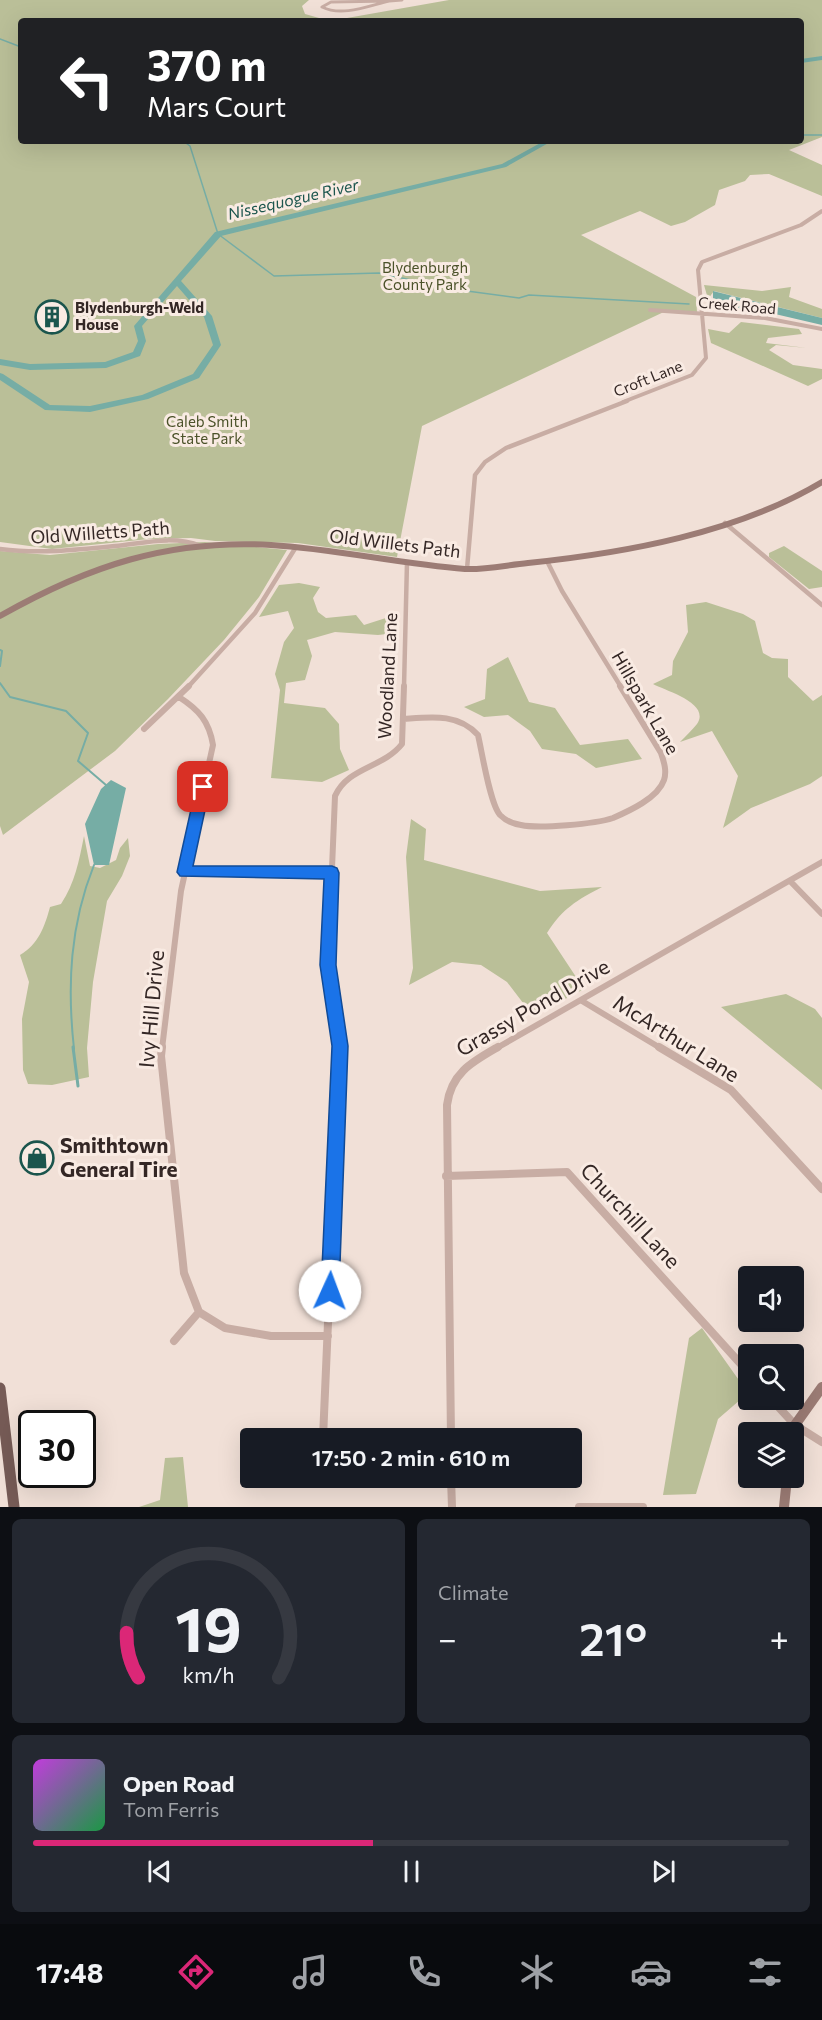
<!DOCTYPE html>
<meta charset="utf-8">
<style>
:root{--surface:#171b24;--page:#242831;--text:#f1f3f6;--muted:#9ea1a6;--line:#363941;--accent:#db2777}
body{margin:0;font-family:Commissioner,sans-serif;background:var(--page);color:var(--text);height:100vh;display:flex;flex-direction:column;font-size:22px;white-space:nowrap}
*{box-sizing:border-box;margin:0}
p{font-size:20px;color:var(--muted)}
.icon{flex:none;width:33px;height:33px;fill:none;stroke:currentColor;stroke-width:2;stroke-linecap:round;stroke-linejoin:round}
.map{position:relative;height:1507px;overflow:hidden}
.panel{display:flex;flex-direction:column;gap:12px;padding:12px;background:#0d0f14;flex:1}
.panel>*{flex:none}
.guide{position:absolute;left:18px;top:18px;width:786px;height:126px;border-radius:6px;box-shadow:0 6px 24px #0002;background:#202124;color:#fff;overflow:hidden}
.controls{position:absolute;left:738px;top:1266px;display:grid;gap:12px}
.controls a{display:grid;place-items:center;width:66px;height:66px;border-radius:6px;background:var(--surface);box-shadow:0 6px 24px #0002;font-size:30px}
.speed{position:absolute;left:18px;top:1410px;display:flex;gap:12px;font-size:30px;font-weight:700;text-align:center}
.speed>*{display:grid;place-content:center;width:78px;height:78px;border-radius:50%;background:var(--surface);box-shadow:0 6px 24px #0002;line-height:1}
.speed .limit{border:3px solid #111;border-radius:9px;background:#fff;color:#111}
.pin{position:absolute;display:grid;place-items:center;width:51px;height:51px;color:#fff;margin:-26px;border-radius:12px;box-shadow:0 3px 9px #0006}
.me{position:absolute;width:66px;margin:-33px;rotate:2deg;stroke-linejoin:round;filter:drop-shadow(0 0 4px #0008)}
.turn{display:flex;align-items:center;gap:21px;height:126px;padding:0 30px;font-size:27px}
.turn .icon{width:78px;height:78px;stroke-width:2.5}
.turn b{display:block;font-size:42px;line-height:51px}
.big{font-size:45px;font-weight:600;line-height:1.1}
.panel .widget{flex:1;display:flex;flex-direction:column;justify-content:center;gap:9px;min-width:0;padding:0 21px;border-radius:9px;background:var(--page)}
.panel .dial{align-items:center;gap:0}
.dial svg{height:156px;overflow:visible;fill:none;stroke:var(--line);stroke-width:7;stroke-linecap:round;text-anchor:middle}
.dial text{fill:var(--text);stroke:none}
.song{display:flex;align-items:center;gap:18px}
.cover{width:72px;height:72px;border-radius:9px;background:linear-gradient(135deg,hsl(290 70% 55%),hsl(140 70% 35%))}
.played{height:6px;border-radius:3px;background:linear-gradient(90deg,var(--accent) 45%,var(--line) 45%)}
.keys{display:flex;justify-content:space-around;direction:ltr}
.heat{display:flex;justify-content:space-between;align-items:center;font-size:33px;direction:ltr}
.panel .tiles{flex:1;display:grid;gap:12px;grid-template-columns:1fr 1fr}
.widget:last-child{grid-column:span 2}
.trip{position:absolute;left:240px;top:1428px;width:342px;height:60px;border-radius:6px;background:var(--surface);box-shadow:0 6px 24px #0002;font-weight:600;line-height:60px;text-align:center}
.menu{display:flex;height:96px;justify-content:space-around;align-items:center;background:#090b0e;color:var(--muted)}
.menu .icon{width:42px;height:42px}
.menu .active{color:var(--accent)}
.menu b{font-size:27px;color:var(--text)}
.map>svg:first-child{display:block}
.green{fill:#babf98;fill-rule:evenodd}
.water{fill:#76ada5}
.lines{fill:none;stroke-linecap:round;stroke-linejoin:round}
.stream-far2{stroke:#76ada5;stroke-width:1.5}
.stream-far1{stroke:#76ada5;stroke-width:2}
.stream{stroke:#76ada5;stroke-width:3}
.river{fill:#76ada5;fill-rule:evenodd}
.street-far4{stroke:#c8ada4;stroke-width:3}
.street-far3{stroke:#c8ada4;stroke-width:4}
.street-far2{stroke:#c8ada4;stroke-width:4.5}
.street-far1{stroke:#c8ada4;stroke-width:6}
.street{stroke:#c8ada4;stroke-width:8}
.secondary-far1{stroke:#9c7c75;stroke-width:6}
.secondary{stroke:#9c7c75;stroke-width:10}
.primary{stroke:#765b56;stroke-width:11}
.route{fill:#1a73e8;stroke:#114b97;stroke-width:1.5}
.labels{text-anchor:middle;stroke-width:6;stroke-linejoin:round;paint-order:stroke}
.far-park-label{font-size:15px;fill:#4b5229;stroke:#f9ebe3}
.far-street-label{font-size:15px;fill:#342725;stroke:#f9ebe3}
.far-poi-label{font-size:15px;font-weight:bold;fill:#342725;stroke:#f9ebe3;text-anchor:start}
.far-water-label{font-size:16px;font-style:italic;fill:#1b554d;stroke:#f9ebe3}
.street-label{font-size:18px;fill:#342725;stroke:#f9ebe3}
.near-street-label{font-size:21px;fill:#342725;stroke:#f9ebe3}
.near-poi-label{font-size:21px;font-weight:bold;fill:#342725;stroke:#f9ebe3;text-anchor:start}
</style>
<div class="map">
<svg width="822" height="1507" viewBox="0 0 822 1507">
<rect width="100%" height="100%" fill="#f1e0d7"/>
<path class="green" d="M0 0H309L302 6 305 14 319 18H347L449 0H822V137L789 150 822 165V196L769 174 750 175 745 181 719 190 715 205 685 222 671 226 640 211 581 235 696 297 697 312 668 310 422 426 397 557 298 543 215 541 191 538 149 539 52 549 0 542ZM21 21H801V141H21Z
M704 285 762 291 791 287 789 297 822 309V318L714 291 708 299Z
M741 322 799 329 802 334 768 338 766 343 807 348 776 345 769 350 793 365 822 369V379L808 386 711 343 708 329 729 333Z
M205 542 287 550 259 597 224 640 168 699 115 751 3 835 0 826V551L50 555 158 544Z
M784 546 822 571V587L809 589 769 557V553Z
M299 583 320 587 313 598 318 612 326 618 356 615 364 625 389 617 395 633 378 635 335 632 307 640 312 656 305 680 286 683 284 703 325 708 339 724 340 749 349 770 322 782 271 778 280 690 275 674 284 642 294 628 288 611 259 617 279 585Z
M706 602 743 614 755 621 763 653 772 658 788 659V677L813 701 822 695V776L810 784 751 808 723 828 738 776 712 731 680 742C686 736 692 730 697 724 711 703 666 691 653 684L672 675 673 661 688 632 686 605Z
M508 657 529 702 555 708 580 745 628 739 642 759 596 768 576 754 542 749 530 731 508 715 484 717 464 707 485 699 487 669Z
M411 819 426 829 424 860 540 891 602 887C577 900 562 909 547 933L584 989 533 1016 507 982 481 965 452 962 409 985 413 968 406 857Z
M84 836 90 866 100 868 116 860 120 848 128 838 130 856 122 876 107 901 93 982 87 1048 89 1077 52 1085 28 1084 23 1070 22 1019 29 982 20 955C38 945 45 926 50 907L61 904C75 883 79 861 84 836Z
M786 994 815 1009 822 1018V1090L721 1007Z
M702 1328 748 1393 718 1419 696 1494 663 1495 689 1338Z
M183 1457 188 1507H139L160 1500 165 1458Z"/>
<path class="water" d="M713 291 822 318V325L775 314 713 309Z
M111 780 126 788 109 865H94L85 824 101 789Z"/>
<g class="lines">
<path class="stream-far2" d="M0 39 21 47
M801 135H822
M183 141 190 146 218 234 274 276 379 273 452 289 519 298 529 295 689 304"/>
<path class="stream-far1" d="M0 650 2 651 0 666
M0 683 10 697 66 711 88 733 78 761 106 785
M74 1049C67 985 70 925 94 865"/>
<path class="stream" d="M73 1047 78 1086"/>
<path class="river" d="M822 56V60L801 63V59Z
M544 141H552L506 167 221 236 181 281 212 316 221 345 199 378 148 399 90 412 45 410 0 380V373L3 374 50 405 90 406 142 395 193 374 213 345 204 317 177 286 142 326 146 341 140 356 106 368 30 370 0 365V359L30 364 105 362 133 352 138 341 134 326 215 232 502 164Z"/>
<path class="street-far4" d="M389 1C368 6 342 17 322 7L331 2Z
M389 1 402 0"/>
<path class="street-far3" d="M650 310 765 318 822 329
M623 402 692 375 706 358 698 270 702 262 801 225 822 211"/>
<path class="street-far2" d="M725 523 822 605
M0 549C39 554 76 550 115 546 144 543 173 535 201 546
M547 561 562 591 621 687
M467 569 475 475 485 462 506 448 627 401
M188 687 255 613 296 547
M404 687 407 562"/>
<path class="street-far1" d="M404 719C431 717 458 713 478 735 482 752 490 804 500 815 506 821 513 824 521 825 539 829 595 824 613 818 629 811 658 798 664 780 667 771 664 762 661 753L620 686
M144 729 189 686
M185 872 332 873
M790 881 822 914
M582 1001 662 1049
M162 1049 181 891 213 745C209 721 199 710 179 697
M340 1049 328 965 335 796C348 767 383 768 402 744L404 686
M495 1049 822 862"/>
<path class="street" d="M162 1047 161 1056 184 1273 199 1312 225 1328 271 1336H328
M659 1047 731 1090 822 1189
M446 1176 567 1172 748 1372
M174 1341 199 1312
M772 1400 795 1425 822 1442
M323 1438 340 1047
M451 1438 447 1105C451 1073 472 1062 498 1047
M451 1478 452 1507
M579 1507H643"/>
<path class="secondary-far1" d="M0 616C88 566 169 539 271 545 336 549 400 564 465 569 485 570 507 565 528 563 625 553 737 533 822 482"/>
<path class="secondary" d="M794 1434 795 1425 822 1387
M784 1507 787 1478"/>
<path class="primary" d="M0 1388 14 1507"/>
</g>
<path class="route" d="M203 782 210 787 193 866H332L337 868 339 873 336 965 348 1046 339 1291 337 1298 330 1300 323 1298 321 1291 332 1046 320 965 324 879 180 876 177 872 196 787Z"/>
<defs>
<symbol id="building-ring" viewBox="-11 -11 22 22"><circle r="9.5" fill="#f9ebe3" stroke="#1b554d" stroke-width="1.5"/><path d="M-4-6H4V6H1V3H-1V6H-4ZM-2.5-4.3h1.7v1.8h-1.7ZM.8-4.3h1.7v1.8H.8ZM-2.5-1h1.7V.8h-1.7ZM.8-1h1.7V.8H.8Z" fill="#1b554d"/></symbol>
<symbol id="shop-ring" viewBox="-11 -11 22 22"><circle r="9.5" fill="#f9ebe3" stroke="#1b554d" stroke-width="1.5"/><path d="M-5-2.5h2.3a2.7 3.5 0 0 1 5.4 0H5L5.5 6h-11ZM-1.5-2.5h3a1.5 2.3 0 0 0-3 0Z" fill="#1b554d"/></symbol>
</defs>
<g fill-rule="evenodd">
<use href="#building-ring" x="33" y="298" width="38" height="38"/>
<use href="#shop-ring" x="18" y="1139" width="38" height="38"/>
</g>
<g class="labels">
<g class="far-park-label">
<text x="425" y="273">Blydenburgh<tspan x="425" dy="17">County Park</tspan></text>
<text x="207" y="427">Caleb Smith<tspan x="207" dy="17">State Park</tspan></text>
</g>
<g class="far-street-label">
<text transform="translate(737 306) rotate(5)" y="5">Creek Road</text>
<text transform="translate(648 379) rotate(-22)" y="5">Croft Lane</text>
</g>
<g class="far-poi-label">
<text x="75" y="313">Blydenburgh-Weld<tspan x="75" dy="17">House</tspan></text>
</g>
<g class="far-water-label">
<text transform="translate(293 199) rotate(-13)" y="6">Nissequogue River</text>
</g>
<g class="street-label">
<text transform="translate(100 533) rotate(-4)" y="6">Old Willetts Path</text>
<text transform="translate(395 544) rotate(7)" y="6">Old Willets Path</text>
<text transform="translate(388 676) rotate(-87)" y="6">Woodland Lane</text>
<text transform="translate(645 703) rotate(60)" y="6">Hillspark Lane</text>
</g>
<g class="near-street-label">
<text transform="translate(533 1008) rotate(-30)" y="7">Grassy Pond Drive</text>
<text transform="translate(152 1009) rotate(-85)" y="7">Ivy Hill Drive</text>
<text transform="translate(676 1039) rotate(32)" y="7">McArthur Lane</text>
<text transform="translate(630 1216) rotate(47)" y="7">Churchill Lane</text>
</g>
<g class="near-poi-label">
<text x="60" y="1153">Smithtown<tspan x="60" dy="24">General Tire</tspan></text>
</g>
</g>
</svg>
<div class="controls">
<a><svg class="icon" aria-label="sound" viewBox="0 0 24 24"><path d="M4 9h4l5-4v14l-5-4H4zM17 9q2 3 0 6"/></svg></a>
<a><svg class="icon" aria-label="search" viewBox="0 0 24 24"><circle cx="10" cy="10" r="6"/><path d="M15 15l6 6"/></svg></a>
<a><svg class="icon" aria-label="layers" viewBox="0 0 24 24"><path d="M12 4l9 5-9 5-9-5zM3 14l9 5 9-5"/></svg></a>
</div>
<div class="speed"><div class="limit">30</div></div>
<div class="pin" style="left:203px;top:787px;background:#d93025"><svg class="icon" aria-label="arrive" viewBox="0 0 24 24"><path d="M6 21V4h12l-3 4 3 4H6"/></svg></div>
<svg class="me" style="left:330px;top:1291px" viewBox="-20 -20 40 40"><circle r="19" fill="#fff"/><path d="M0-13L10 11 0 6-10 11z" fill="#1a73e8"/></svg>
<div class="trip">17:50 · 2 min · 610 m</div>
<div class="guide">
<div class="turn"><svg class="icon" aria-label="left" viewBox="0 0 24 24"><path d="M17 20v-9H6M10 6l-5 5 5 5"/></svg><div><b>370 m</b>Mars Court</div></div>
</div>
</div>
<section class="panel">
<div class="tiles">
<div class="widget dial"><svg viewBox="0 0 100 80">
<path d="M14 69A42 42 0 1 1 86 69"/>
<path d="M14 69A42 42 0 0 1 8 46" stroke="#db2777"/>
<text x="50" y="56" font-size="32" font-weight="700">19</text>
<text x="50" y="72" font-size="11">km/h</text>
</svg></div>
<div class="widget"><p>Climate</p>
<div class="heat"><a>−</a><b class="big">21°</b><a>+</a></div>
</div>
<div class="widget">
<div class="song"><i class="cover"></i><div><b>Open Road</b><p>Tom Ferris</p></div></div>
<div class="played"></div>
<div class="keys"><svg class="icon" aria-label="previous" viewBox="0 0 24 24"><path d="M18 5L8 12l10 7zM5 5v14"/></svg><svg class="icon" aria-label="pause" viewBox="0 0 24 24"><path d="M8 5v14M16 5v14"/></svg><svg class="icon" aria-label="next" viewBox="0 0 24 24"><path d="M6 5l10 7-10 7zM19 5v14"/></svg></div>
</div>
</div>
</section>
<nav class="menu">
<b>17:48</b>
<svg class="icon active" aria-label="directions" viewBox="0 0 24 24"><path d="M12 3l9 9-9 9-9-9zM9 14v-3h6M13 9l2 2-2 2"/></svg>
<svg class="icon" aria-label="music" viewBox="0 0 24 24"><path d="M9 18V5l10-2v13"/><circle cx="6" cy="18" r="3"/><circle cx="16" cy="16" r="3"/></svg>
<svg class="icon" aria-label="phone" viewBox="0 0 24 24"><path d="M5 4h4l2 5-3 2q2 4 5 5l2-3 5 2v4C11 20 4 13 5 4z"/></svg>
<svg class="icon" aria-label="climate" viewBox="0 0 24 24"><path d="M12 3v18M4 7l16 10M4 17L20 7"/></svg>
<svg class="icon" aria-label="car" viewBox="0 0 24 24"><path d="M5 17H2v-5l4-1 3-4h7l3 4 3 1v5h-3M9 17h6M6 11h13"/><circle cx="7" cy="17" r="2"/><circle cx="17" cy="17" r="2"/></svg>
<svg class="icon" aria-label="filters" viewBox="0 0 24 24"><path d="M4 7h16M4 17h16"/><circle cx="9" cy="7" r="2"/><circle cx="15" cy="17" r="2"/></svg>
</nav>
